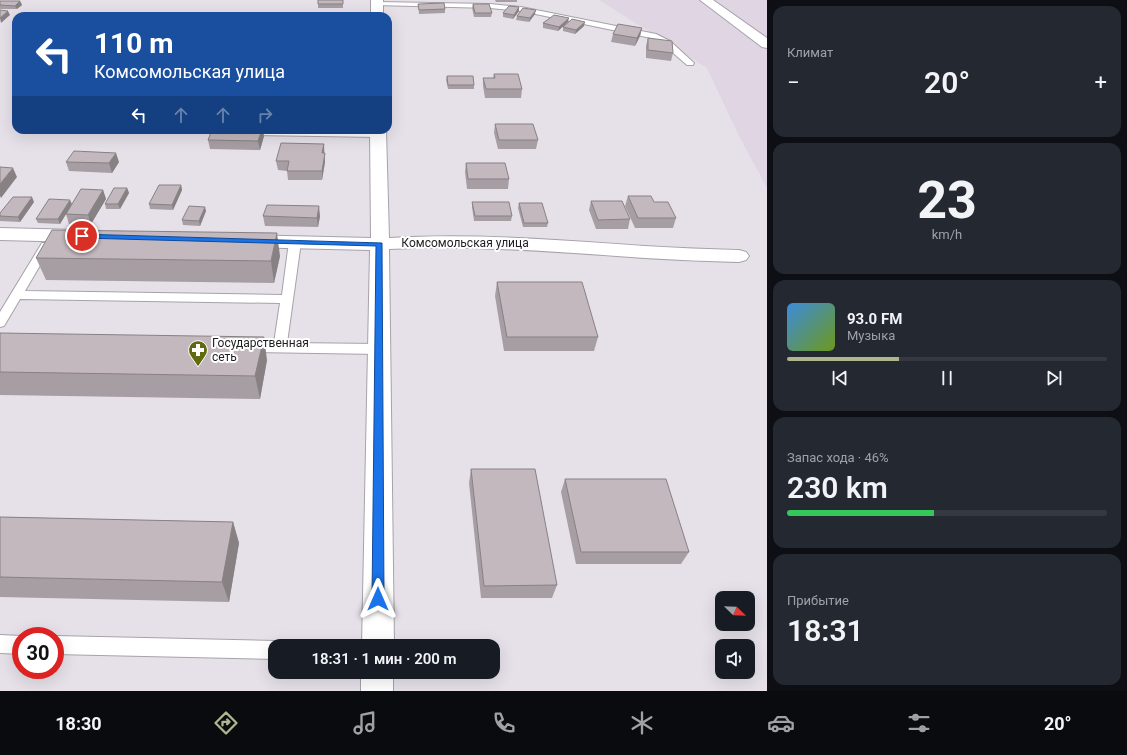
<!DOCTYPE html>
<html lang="ru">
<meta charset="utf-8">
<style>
:root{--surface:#171b24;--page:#242831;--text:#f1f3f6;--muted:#9ea1a6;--line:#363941;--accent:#b0b58e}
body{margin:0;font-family:Roboto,sans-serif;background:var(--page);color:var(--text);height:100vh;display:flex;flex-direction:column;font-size:15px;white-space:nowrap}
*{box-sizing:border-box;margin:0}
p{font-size:13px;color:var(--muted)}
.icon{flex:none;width:22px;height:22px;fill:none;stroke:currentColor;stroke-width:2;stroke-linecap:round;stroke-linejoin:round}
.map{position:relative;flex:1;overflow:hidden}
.sheet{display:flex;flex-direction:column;gap:6px;padding:6px;background:#0d0f14;width:360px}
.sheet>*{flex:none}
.hud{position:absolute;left:12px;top:12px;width:380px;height:122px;border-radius:12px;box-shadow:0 4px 16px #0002;background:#1a4fa0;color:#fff;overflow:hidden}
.needle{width:26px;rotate:113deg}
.tools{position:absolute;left:715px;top:591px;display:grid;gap:8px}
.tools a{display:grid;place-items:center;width:40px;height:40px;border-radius:8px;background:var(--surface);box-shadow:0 4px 16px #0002;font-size:20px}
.speed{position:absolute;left:12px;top:627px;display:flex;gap:8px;font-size:20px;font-weight:700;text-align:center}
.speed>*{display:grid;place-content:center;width:52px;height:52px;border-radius:50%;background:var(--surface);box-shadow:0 4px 16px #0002;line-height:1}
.speed .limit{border:6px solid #d22;background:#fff;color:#111}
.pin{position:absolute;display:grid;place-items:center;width:34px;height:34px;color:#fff;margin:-17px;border:2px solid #fff;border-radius:50%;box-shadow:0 1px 4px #0007}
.me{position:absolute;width:44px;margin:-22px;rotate:0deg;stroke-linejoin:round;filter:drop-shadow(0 0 3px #0008)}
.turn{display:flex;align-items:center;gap:14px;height:84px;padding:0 16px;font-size:18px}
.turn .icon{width:52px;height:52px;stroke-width:2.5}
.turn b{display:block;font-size:28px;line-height:34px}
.lanes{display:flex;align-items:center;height:38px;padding:0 16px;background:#0003;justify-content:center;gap:20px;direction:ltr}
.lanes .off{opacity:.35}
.big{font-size:30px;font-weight:600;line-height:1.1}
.sheet .widget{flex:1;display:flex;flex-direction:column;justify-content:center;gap:6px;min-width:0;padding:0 14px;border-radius:12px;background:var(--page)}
.sheet .dial{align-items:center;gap:0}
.dial b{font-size:52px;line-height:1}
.song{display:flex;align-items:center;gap:12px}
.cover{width:48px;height:48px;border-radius:6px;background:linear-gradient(135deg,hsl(210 70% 55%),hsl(80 70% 35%))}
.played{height:4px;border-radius:2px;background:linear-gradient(90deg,var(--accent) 35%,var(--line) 35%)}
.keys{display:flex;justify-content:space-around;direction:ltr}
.heat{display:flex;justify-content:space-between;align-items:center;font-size:22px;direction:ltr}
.charge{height:6px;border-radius:3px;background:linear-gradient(90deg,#34c759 46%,var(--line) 0)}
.trip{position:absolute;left:268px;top:639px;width:232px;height:40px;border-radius:12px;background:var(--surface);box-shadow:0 4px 16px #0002;font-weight:600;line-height:40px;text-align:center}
.tab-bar{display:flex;height:64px;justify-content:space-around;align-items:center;background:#090b0e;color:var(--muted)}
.tab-bar .icon{width:28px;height:28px}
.tab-bar .on{color:var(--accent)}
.tab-bar b{font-size:18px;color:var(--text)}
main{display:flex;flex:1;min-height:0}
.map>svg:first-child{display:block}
.built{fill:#dfd5e3}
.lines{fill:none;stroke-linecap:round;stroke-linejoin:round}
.lane-casing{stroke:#a7a2aa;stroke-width:2}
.street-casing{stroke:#a7a2aa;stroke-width:2}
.lane{fill:#fff;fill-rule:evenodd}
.street{fill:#fff;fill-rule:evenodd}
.wall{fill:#a79ea3}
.shaded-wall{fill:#888184}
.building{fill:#c2b8bd;stroke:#888184}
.route{fill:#1a73e8;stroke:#114b97}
.labels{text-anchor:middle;stroke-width:4;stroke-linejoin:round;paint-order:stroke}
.street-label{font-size:12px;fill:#1e1c1f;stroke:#fff}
.poi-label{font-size:12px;fill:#1e1c1f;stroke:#fff;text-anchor:start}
</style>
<main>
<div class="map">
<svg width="767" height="691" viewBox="0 0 767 691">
<rect width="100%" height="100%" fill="#e6e1e9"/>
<path class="built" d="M599 0H767V188L738 134 707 68Z"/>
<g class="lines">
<defs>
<path id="lane" d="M377 2 490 4 521 7 656 34 670 41 694 63 693 65H687L664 45 651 38 521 11 490 8 375 5V3Z
M243 130 378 131 383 134 378 137 246 135 241 132Z
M295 239 301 242 287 343 379 344 384 346 386 349 384 352 379 354 247 352 242 350 240 347 242 344 247 342 274 343 280 303 20 299 4 326 0 327V312L42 243H50L52 245 25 291 282 295 289 242Z
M0 635 22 636 21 654 0 653Z
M54 636H55L275 641 282 643 283 646H275V659L55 654Z"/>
<path id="street" d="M371 0H383V16H371Z
M700 0H713L767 38V48L762 47Z
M370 130H386L389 238C475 233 559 240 645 246 676 248 708 249 739 250L746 252 749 256 746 260 739 262C708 261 676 260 645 258 559 252 476 245 389 249L394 646H362L370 250 248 247 241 245 239 241 241 237 248 235 371 238Z
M0 228 80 230 87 232 89 236 87 240 80 242 0 240Z
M361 672H393V691H361Z"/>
</defs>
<use href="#lane" class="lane-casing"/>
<use href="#street" class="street-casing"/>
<use href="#lane" class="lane"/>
<use href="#street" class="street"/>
</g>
<path class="wall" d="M343 0V8H318V4Z
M495 0H517V2H496Z
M0 1H20L22 5 17 9H0Z
M418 4 445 9V13L419 14Z
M473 4 492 13 491 17H474L472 8Z
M519 7V11L513 19 503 17V13Z
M535 14 529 22 516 20 517 16Z
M568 22 558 31 543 28V23Z
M584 26 575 34 563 31V27Z
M642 28 640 36 635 46 611 42 613 34Z
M648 38 673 53 671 61 646 58V46Z
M494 74 522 89 521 98H485L483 86V78H493Z
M447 76 474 85V89H448L446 80Z
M495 124 538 140 536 149H498L494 133Z
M264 136 260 150 210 149 208 140Z
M324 144 325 162 322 180H288L287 171 278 170 276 161Z
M66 162H119L112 173 69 171Z
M466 163 509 179 508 189H467L465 172Z
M181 185 182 190 173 210 150 209 149 204Z
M127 188 129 193 120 209H106L105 204Z
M103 190 106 199 91 224H69L66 214 60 224 38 223 36 219 72 204Z
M628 196 654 202 676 218 673 228H635L625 206Z
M591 201 630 219 628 229H596L589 210Z
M34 202 20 222 0 221V213Z
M472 202 512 216 511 221H474L472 207Z
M519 203 548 223 547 227H523L518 208Z
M206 211 200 226 183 225 182 220Z
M263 216H320L318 227 265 226Z
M280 256 274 283 46 280 36 258Z
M497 282 598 337 594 351H504L495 296Z
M0 333 267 360 260 399 0 395Z
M471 469 557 585 552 598H481L469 483Z
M565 479 689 552 681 564H576L561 492Z
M0 517 233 522 239 543 229 602 0 597Z"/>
<path class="shaded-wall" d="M20 1 22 5 17 9 15 6Z
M519 7V11L513 19 514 15Z
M536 10 535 14 529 22 530 18Z
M8 11 10 15 1 23 0 18Z
M569 18 568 22 558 31 559 27Z
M585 22 584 26 575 34 576 30Z
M642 28 640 36 635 46 637 38Z
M262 130H263L264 136 260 150 258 141Z
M324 144V153H322Z
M116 153 119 162 112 173 109 163Z
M325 153V162L322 180V171Z
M13 168 17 177 1 198 0 196V184Z
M181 185 182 190 173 210 172 205Z
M127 188 129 193 120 209 118 204Z
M103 190 106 199 91 224 88 215Z
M32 197 34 202 20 222 18 217Z
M70 200 72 204 60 224 58 219Z
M319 206 320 216 318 227 317 218Z
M205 207 206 211 200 226 199 221Z
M277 233 280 256 274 283 271 261Z
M264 337 267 360 260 399 255 376Z
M233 522 239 543 229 602 222 582Z"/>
<path class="building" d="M318 0H343V4H318Z
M0 1H20L15 6 0 5Z
M444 3 445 9 419 10 418 4Z
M473 4H489L492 13H475Z
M509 6 519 7 514 15 503 13Z
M523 8 536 10 530 18 517 16Z
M0 10 8 11 0 18Z
M554 15 569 18 559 27 543 23Z
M572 19 585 22 576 30 563 27Z
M618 24 642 28 637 38 613 34Z
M648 38 672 41 673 53 648 50Z
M494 74H518L522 89H486L483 78H495Z
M447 76H473L474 85H448Z
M495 124H533L538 140H499Z
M212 130H262L258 141 208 140Z
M281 143 324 144 322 153H325L322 171H287L289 161H276Z
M74 151 116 153 109 163 66 162Z
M466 163H505L509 179H468Z
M0 167 13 168 0 184Z
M159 185H181L172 205 149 204Z
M114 188H127L118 204H105Z
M81 189 103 190 88 215 66 214Z
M628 196H651L654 202H668L676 218H638Z
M13 197H32L18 217 0 216V213Z
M49 199 70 200 58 219H36Z
M591 201H622L630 219 598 220Z
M472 202H509L512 216H475Z
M519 203H542L548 223H524Z
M267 205 319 206 317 218 263 216Z
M189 206 205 207 199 221 182 220Z
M52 230 277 233 271 261 36 258Z
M497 282H582L598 337H507Z
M0 333 264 337 255 376 0 372Z
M471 469H535L557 585 484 586Z
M565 479H666L689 552H581Z
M0 517 233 522 222 582 0 577Z"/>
<path class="route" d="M79 234 382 243 384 599 382 603 378 605 373 603 372 599 376 246 82 238H79Z"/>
<defs>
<symbol id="pharmacy-pin" viewBox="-11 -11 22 30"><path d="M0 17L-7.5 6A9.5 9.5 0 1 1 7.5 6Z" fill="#616a0e" stroke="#fff"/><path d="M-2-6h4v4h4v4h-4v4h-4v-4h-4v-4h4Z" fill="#fff"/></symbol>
</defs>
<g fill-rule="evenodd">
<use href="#pharmacy-pin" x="187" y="339" width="22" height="30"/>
</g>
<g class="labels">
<g class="street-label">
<text x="465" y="247">Комсомольская улица</text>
</g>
<g class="poi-label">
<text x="212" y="347">Государственная<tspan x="212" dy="14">сеть</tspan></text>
</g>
</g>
</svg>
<div class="tools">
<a><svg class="needle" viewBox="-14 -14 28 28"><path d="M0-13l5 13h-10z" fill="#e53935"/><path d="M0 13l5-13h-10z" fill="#9ea1a6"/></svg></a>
<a><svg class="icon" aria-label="sound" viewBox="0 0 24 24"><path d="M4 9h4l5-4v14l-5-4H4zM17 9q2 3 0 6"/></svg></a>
</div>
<div class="speed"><div class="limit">30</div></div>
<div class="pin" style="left:82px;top:236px;background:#d93025"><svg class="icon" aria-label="arrive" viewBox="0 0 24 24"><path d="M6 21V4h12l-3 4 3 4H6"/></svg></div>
<svg class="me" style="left:378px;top:599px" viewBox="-20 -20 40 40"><path d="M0-17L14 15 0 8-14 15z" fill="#1a73e8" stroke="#fff" stroke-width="4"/></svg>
<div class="trip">18:31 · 1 мин · 200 m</div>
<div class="hud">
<div class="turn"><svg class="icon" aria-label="left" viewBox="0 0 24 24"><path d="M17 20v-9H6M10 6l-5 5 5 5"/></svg><div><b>110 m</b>Комсомольская улица</div></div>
<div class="lanes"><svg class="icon" aria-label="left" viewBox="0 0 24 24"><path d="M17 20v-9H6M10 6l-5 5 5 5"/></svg><svg class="icon off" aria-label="ahead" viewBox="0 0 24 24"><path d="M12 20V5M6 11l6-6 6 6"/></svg><svg class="icon off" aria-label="ahead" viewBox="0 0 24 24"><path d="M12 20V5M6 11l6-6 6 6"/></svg><svg class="icon off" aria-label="right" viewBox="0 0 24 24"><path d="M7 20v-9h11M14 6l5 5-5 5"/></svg></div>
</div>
</div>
<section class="sheet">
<div class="widget"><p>Климат</p>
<div class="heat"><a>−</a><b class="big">20°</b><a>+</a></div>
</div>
<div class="widget dial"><b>23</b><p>km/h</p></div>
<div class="widget">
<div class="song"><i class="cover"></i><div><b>93.0 FM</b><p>Музыка</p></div></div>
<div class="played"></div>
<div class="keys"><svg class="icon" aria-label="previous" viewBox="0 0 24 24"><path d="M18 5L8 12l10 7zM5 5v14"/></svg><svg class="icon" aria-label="pause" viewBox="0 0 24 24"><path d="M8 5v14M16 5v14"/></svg><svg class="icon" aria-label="next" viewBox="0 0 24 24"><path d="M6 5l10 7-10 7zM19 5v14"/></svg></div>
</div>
<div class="widget"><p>Запас хода · 46%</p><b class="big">230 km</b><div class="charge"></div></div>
<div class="widget"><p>Прибытие</p><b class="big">18:31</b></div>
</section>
</main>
<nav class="tab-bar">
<b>18:30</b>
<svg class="icon on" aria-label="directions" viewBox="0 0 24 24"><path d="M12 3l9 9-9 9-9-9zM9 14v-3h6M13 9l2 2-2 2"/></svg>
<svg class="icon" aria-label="music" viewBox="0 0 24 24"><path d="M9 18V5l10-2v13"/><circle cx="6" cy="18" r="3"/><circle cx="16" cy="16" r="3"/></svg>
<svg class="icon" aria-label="phone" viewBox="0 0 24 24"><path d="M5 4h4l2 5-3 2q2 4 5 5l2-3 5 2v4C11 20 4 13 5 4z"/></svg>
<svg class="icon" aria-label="climate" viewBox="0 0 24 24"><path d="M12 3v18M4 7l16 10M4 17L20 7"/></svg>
<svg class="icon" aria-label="car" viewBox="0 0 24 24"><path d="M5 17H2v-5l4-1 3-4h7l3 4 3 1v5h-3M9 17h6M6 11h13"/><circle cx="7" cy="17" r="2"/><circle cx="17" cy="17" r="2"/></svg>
<svg class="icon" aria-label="filters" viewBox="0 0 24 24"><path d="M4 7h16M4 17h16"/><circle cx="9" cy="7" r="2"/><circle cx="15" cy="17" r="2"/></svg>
<b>20°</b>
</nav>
